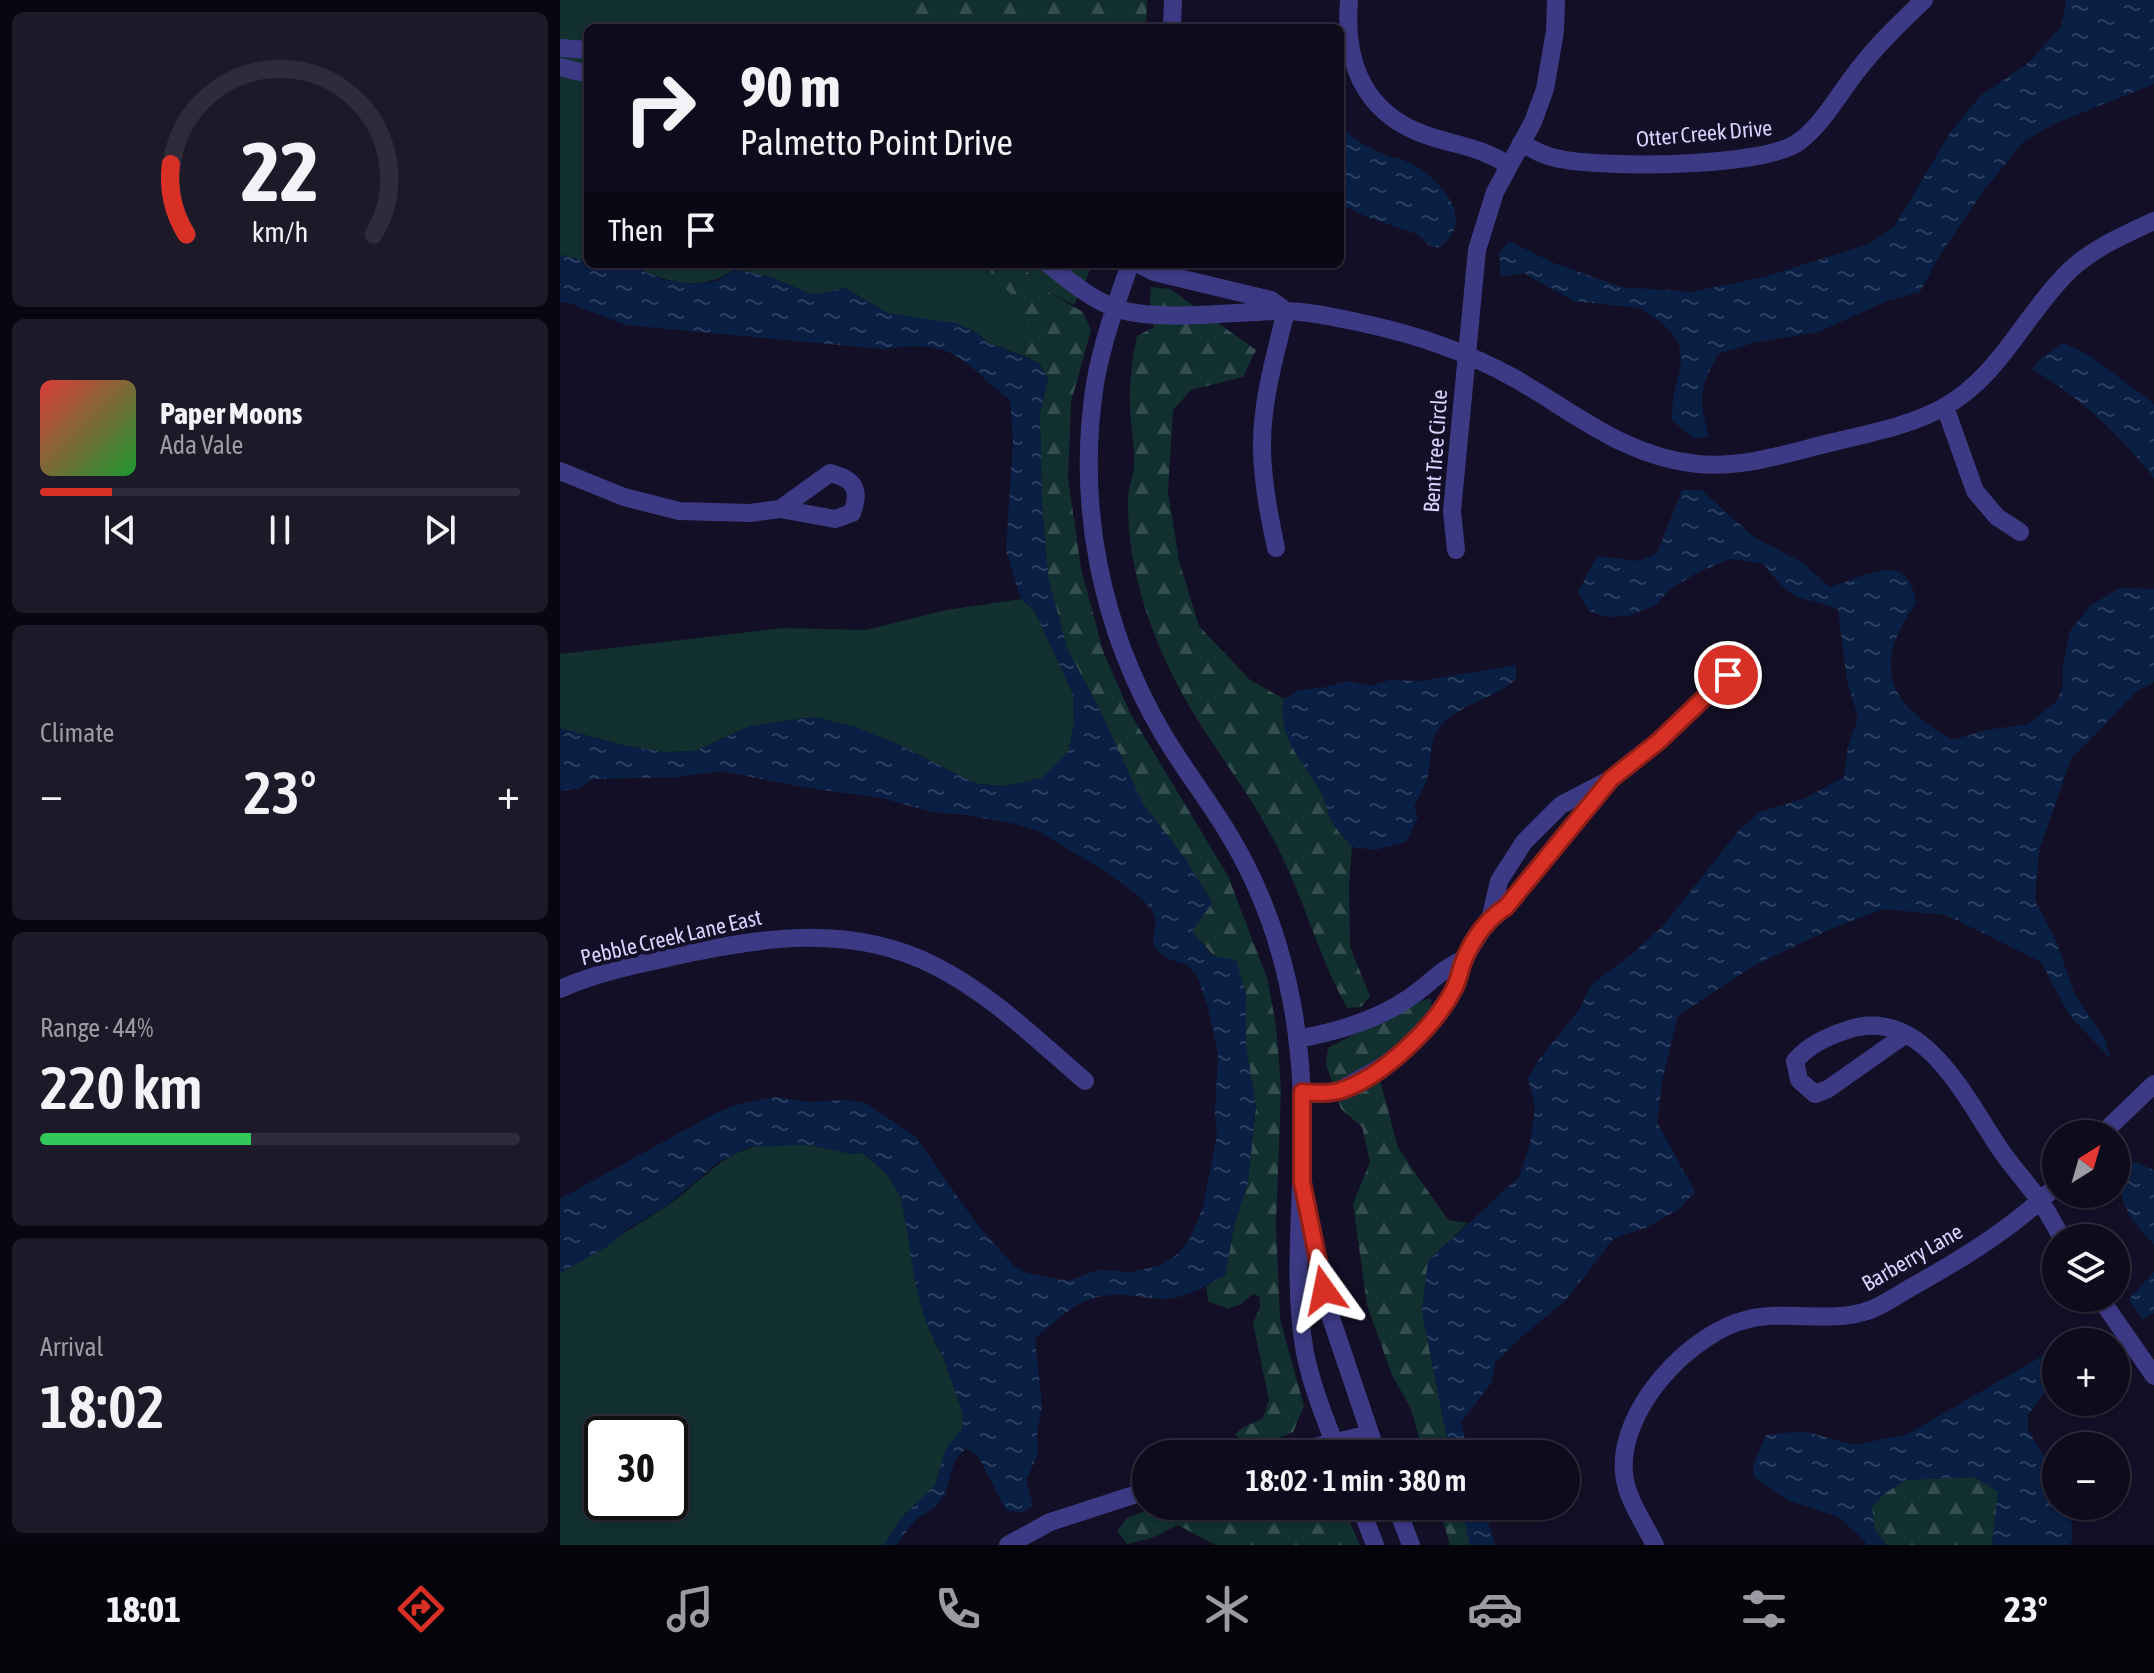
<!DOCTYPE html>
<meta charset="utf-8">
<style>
:root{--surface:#0e0b1c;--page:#1c1929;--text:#f1f3f6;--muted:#9b9ba3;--line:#2e2b3b;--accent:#d93025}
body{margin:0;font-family:"Asap Condensed",sans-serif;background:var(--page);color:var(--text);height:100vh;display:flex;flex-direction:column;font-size:30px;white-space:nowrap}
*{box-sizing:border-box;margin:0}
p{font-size:26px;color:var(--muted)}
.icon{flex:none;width:44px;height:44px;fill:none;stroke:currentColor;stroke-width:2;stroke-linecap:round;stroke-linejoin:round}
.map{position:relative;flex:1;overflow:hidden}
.drawer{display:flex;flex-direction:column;gap:12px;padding:12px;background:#08060f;width:560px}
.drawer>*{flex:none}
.hud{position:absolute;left:24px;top:24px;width:760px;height:244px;border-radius:12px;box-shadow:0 2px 6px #0004,0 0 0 2px var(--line);background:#0e0b1c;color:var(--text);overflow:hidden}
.needle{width:52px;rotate:37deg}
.controls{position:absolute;left:1482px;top:1120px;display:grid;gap:16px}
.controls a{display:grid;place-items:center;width:88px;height:88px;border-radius:50%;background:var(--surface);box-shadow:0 2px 6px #0004,0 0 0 2px var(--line);font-size:40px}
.speed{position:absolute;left:24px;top:1416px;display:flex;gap:16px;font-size:40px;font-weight:700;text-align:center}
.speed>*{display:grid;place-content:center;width:104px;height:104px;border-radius:50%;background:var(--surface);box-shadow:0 2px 6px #0004,0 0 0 2px var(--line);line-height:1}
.speed .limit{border:4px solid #111;border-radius:12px;background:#fff;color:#111}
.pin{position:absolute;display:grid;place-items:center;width:68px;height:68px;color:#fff;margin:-34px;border:4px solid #fff;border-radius:50%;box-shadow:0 2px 8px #0007}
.me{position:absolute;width:88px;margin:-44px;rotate:348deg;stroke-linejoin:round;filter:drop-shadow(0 0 6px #0008)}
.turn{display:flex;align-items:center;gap:28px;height:168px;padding:0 24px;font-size:36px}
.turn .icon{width:104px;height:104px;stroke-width:2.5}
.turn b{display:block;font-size:56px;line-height:68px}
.then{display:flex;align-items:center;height:76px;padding:0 24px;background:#0003;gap:16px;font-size:30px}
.big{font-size:60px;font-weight:600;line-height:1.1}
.drawer .card{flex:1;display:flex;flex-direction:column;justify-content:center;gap:12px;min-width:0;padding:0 28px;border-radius:12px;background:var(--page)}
.drawer .dial{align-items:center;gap:0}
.dial svg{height:208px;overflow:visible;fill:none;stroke:var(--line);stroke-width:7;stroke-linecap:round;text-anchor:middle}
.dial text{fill:var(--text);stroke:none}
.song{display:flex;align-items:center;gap:24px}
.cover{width:96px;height:96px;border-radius:12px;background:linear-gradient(135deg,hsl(0 70% 55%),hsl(130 70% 35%))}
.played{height:8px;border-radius:4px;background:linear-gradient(90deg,var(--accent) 15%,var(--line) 15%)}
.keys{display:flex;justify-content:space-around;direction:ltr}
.heat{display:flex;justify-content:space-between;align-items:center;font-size:44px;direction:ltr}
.charge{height:12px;border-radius:6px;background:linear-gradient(90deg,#34c759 44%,var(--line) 0)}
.trip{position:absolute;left:572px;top:1440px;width:448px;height:80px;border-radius:40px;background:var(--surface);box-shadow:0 2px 6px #0004,0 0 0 2px var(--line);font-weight:600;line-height:80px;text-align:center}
.tabs{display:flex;height:128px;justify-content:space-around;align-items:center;background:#06040b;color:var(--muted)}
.tabs .icon{width:56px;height:56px}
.tabs .active{color:var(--accent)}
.tabs b{font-size:36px;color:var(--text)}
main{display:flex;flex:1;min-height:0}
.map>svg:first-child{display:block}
.grass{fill:#12302f;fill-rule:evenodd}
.forest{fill:url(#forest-firs)}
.water{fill:url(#water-ripples)}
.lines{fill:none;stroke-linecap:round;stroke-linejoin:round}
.minor{stroke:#3d3a85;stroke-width:18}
.route-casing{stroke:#8d1f18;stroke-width:20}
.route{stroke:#d93025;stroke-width:14}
.labels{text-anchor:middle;stroke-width:8;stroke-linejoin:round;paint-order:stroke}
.street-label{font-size:22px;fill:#d9d4ff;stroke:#130f26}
</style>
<main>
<section class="drawer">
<div class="card dial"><svg viewBox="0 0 100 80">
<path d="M14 69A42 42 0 1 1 86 69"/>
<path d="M14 69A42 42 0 0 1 8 42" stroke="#d93025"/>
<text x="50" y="56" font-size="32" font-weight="700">22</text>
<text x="50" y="72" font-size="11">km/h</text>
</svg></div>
<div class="card">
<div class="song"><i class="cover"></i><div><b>Paper Moons</b><p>Ada Vale</p></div></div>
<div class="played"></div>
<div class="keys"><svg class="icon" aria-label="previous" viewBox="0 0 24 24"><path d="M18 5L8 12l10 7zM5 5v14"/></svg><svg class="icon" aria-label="pause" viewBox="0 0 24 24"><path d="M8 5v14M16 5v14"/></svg><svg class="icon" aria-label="next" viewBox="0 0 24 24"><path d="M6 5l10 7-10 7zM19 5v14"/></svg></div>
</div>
<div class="card"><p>Climate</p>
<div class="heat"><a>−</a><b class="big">23°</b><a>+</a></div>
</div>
<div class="card"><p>Range · 44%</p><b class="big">220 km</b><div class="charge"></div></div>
<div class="card"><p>Arrival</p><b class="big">18:02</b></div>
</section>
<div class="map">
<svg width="1594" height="1545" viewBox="0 0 1594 1545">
<defs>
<pattern id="forest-firs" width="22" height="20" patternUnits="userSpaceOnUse" patternTransform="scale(2)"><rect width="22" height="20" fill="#12302f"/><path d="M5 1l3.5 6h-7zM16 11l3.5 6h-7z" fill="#344d4e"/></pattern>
<pattern id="water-ripples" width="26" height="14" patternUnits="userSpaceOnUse" patternTransform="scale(2)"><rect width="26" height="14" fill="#0a1f44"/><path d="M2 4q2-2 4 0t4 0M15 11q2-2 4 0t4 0" fill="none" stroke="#2d3f60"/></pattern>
</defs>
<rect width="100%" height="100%" fill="#130f26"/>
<path class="grass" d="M0 0H346L339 28H28V261L0 255Z
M68 264H428C431 282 445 285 456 299 468 314 465 338 464 356L429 343 412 330 327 313 286 288 259 294 248 293 211 277 176 269C137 294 107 282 68 264Z
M460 264H533L514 305 488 292Z
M461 599 474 610 513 694 514 725 508 752 482 778 446 786 419 784 398 775 342 746 298 728 254 717 190 726 135 751 104 752 61 745 0 728V654L224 628 306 630 386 610Z
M203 1145H250L291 1154 303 1153 327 1174 340 1196 375 1344 382 1353 403 1414 402 1429 384 1455 375 1485 341 1518 324 1545H0V1273C36 1252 70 1229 105 1207 139 1185 161 1151 203 1145ZM42 1434H110V1502H42Z"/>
<path class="forest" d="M346 0H587L586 28H339Z
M428 264H460L488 292 523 312 531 330 511 402 508 478 521 568 543 651 570 713 668 876 707 978 716 1025 721 1089 716 1225 720 1319 744 1406 733 1432 701 1445 681 1442 675 1434 682 1428 703 1418 709 1400 693 1323 700 1307 699 1296 693 1294 681 1304 668 1309 648 1301 646 1286 665 1275 674 1227 688 1182 696 1105 686 1047V993L632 931 652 902 626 860 583 804 539 708 507 649 488 577 482 505 480 413 488 378 479 363 464 356C465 338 468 314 456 299 445 286 431 282 428 264Z
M591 287 610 289 696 350 683 377 631 390 613 410 608 492 619 561 639 626 690 680 724 699C716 735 744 763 761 792 766 801 767 813 772 822 777 831 786 839 792 847L789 884 790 947 810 996 801 1007 787 1008C757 953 742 891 711 835 692 799 668 767 646 733 601 664 567 583 568 500 568 487 574 476 574 464 575 446 571 427 570 409 569 384 572 360 577 336L594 327 590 302Z
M871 998 872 1011 853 1033 815 1061 838 1148 888 1220 908 1223 868 1261 862 1312 890 1454H864L851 1409 832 1375 807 1305 793 1204 810 1162 802 1127 781 1109 766 1064 768 1048 855 1003Z
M1415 1477 1439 1492 1432 1545H1326L1314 1528 1312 1507 1324 1494 1344 1480Z
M599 1506H768L786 1514 800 1545H655L618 1525 592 1538 567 1544 557 1531 567 1518Z
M879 1506H901L910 1545H890Z"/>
<path class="water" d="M1506 0H1594V84L1496 123 1464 141 1424 190 1379 256 1360 292 1327 301 1258 332 1196 342 1158 354C1138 391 1139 398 1149 437L1133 438 1112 420 1113 398 1121 365 1119 342 1104 325 1080 308 1014 301 963 273 941 277 939 254 949 241 994 263 1061 287 1132 292 1204 277 1309 244 1334 227 1390 133 1420 96 1466 65 1501 27Z
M780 127C792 136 803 145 816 151 828 157 841 158 852 164 874 176 907 206 892 234 889 239 883 244 879 248L869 245 857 234 807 217 780 204Z
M0 255 28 261V264H68L104 280 133 284 157 281 176 269 211 277 248 293 259 294 286 288 327 313 396 323 412 330 429 343 479 363 488 378 480 413 482 505 488 577 507 648 539 708 583 804 626 860 652 903 632 931 651 955 676 960 686 994V1047L696 1105 688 1182 674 1227 665 1275C646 1286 624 1300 600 1299 578 1297 560 1292 538 1297 513 1303 493 1323 475 1339L482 1406 477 1432 478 1454 466 1480 473 1506 462 1513 446 1510 418 1456 406 1448 395 1460 385 1495 373 1509 356 1519 336 1545H324L341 1518 375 1485 386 1448 402 1429 403 1414 382 1353C351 1307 353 1248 340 1196L327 1174 303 1153 291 1154 250 1145 189 1147 157 1163 106 1206 69 1228 48 1246 0 1273V1199L154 1114 178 1104 216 1097 248 1102 287 1100 306 1103 355 1136 416 1223 454 1266 467 1273 508 1281 538 1270 572 1272 601 1265 619 1253 631 1237 643 1207 657 1135 655 1112 658 1054 648 1007 637 976 627 965 608 959 595 948 593 941 596 919 592 910 575 893 543 870 478 831 451 823 406 815 372 812 322 798 242 787 162 771 117 777 32 779 20 788 0 791V728L61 745 104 752 135 751 190 726 254 717 298 728 342 746 398 775 419 784 446 786 482 778 508 752 514 725 513 694 474 610 461 599 446 551 453 440 450 399C437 391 428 381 416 371 386 343 361 344 323 349L66 325 9 303 0 302Z
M1503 343 1529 355 1594 404V478C1560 435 1520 397 1472 369L1483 357Z
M1122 490H1141L1194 537 1243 563 1269 587C1304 578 1348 547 1356 603 1311 667 1327 703 1393 740L1426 730 1468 724 1497 701 1503 685V665L1510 631 1530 606 1559 588 1594 589V682L1576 692 1511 759 1479 851 1475 900 1496 941 1515 995 1545 1039 1551 1059 1510 1016 1481 962 1386 915 1322 909 1271 929 1197 964 1118 1015 1103 1077 1097 1122 1135 1192 1119 1209 1087 1227 1053 1239 1006 1300 959 1339 935 1363 932 1382 901 1422 909 1454H890L862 1312 868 1261 959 1177 970 1144 975 1106 968 1079 977 1062 1019 1010 1031 985 1067 958 1102 927 1180 829 1200 812 1245 798 1284 777 1288 746 1298 718 1287 680 1278 610C1266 603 1255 602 1241 598 1225 593 1214 577 1204 564L1170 559 1137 573 1109 590 1096 605 1068 616 1047 617 1029 611 1018 592 1037 556 1080 561 1097 553Z
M956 665V679C934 700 895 704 878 730 868 745 872 763 867 779 863 788 858 798 854 807L858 817 846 842 815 850 792 847C786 839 777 831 772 822 767 813 766 801 761 792 744 764 716 735 724 699L739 690 762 688 788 681 810 686 830 680 859 681Z
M1575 1162 1594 1170V1245C1569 1216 1559 1208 1560 1168Z
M1594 1272V1313L1582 1319 1569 1299Z
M1496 1348V1382L1489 1386 1468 1415V1430L1496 1476V1506H1510L1513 1539 1509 1545H1432L1438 1492 1415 1477 1345 1480 1324 1494 1312 1507 1314 1528 1326 1545H1306L1305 1541 1278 1517 1227 1500 1194 1477 1193 1465 1206 1435 1243 1431 1295 1445 1348 1434Z
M901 1506H923L935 1545H910Z"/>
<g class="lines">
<path class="minor" d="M789 0C784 60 802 111 863 134 896 146 916 145 949 165
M612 28 613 0
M0 48 28 50
M0 67 28 74
M961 143C973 150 986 157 1000 159 1045 168 1205 168 1240 141 1265 122 1281 90 1301 66 1320 42 1342 21 1364 0
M488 264C508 280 531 299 555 308 597 323 677 311 723 311 749 311 777 318 802 323 854 334 907 352 954 378 1014 412 1065 457 1137 464 1181 468 1223 455 1265 444 1305 434 1348 427 1384 407 1440 376 1464 315 1509 271 1533 248 1564 235 1594 221
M570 264C556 304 542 343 535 384 516 505 541 629 603 734 622 766 645 796 665 828 695 876 716 929 728 984 743 1050 744 1118 741 1184 739 1240 735 1297 745 1353 752 1387 766 1422 779 1454
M579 264 594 272 711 300 726 311
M1385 407 1415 491 1437 517 1460 532
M0 471 64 497 119 511 190 513 220 509 275 519 292 513C301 489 294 479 270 473L220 509
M716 548C709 515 703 484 702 450 701 403 715 356 726 311
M896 550 892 511 917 250 935 192 973 122 985 89 995 31 996 0
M931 916 946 907 1046 784
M0 989C36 973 74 965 111 957 199 937 291 923 375 966 431 994 477 1040 525 1081
M1346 1034 1268 1089 1255 1094 1239 1080 1235 1061C1249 1045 1266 1037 1287 1030 1364 1004 1406 1100 1442 1152 1454 1169 1468 1184 1480 1201 1488 1212 1495 1226 1502 1238
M737 1039C776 1032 816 1021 849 998 868 985 883 968 904 959
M742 1092 760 1094 780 1090 828 1063 849 1045 872 1021 895 989 904 959 931 916 939 881 964 842 1001 805 1051 779 1099 741 1168 675
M1542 1134 1594 1084
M747 1211 768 1309 817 1454
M1540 1298 1594 1376
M724 1454 810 1434
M800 1506 815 1545
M836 1506 851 1545
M448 1545 490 1522 586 1491
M1095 1545C1084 1523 1066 1498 1064 1473 1058 1410 1130 1332 1189 1319 1229 1310 1271 1324 1310 1310 1326 1304 1342 1292 1357 1284 1407 1256 1455 1226 1496 1186"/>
</g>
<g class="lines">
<defs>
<path id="route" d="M764 1290 742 1182V1092C755 1093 766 1094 779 1091 821 1078 874 1028 894 989 899 980 900 969 904 960 913 939 927 919 946 907L1051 779 1099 741 1168 675"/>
</defs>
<use href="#route" class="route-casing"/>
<use href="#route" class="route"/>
</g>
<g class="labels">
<g class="street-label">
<text transform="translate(1144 133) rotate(-5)" y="8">Otter Creek Drive</text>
<text transform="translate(875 451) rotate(-86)" y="8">Bent Tree Circle</text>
<text transform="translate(111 937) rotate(-13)" y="8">Pebble Creek Lane East</text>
<text transform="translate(1352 1257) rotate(-30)" y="8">Barberry Lane</text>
</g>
</g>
</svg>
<div class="controls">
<a><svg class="needle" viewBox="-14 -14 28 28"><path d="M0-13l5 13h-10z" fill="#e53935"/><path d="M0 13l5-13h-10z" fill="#9b9ba3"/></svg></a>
<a><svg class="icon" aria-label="layers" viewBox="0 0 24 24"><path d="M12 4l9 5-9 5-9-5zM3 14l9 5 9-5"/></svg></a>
<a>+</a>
<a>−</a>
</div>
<div class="speed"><div class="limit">30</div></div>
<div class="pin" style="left:1168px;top:675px;background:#d93025"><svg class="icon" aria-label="arrive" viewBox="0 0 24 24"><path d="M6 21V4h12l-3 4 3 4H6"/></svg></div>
<svg class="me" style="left:764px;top:1290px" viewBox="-20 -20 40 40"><path d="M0-17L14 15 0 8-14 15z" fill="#d93025" stroke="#fff" stroke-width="4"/></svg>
<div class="trip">18:02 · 1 min · 380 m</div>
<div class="hud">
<div class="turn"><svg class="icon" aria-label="right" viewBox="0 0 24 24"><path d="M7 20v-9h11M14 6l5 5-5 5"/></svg><div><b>90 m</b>Palmetto Point Drive</div></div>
<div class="then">Then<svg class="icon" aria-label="arrive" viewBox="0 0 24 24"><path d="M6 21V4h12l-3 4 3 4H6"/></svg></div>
</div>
</div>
</main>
<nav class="tabs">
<b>18:01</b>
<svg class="icon active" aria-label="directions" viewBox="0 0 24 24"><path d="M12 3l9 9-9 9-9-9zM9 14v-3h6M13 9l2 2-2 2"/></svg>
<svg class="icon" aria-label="music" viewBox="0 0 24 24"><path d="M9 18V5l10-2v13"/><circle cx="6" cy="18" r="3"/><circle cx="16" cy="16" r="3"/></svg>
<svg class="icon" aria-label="phone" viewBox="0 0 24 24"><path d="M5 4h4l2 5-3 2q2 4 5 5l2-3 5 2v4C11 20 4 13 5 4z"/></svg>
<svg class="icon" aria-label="climate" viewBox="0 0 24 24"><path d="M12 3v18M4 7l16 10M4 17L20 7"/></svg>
<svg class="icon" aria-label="car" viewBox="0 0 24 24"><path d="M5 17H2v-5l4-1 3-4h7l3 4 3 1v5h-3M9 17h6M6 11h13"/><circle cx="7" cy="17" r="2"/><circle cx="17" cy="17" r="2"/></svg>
<svg class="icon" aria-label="filters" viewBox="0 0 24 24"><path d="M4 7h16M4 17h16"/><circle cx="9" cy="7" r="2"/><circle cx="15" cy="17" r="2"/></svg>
<b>23°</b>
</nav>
